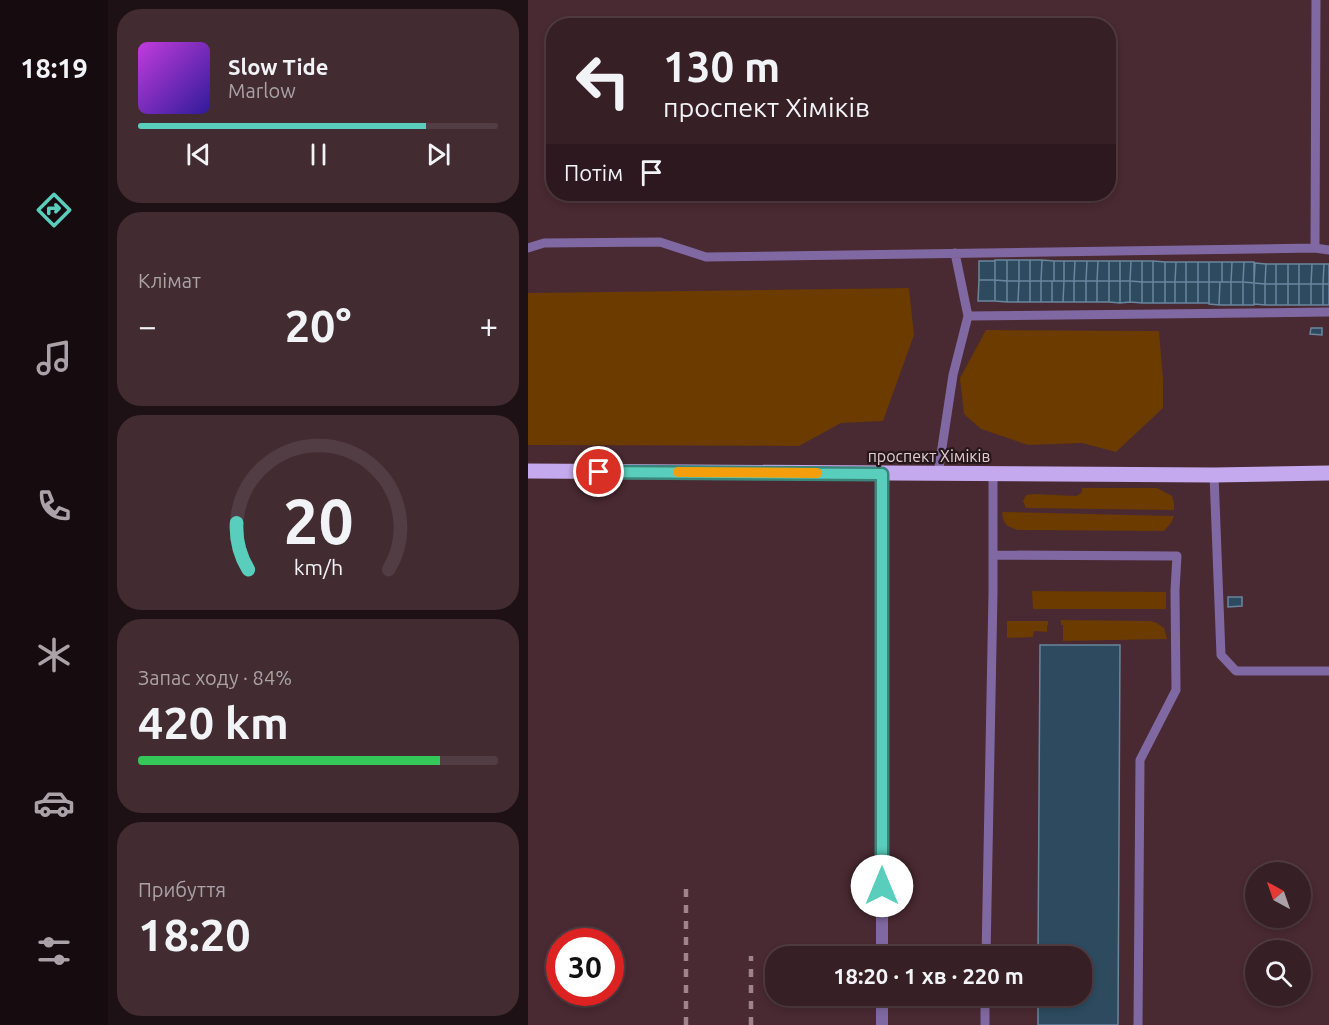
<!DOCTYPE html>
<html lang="uk">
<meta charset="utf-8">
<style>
:root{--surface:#371f26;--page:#422c32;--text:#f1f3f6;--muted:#aaa2a7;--line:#513d43;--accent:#5acebd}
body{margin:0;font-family:Ubuntu,sans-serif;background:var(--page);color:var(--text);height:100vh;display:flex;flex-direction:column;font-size:22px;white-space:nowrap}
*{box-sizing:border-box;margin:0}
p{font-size:20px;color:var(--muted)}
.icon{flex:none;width:33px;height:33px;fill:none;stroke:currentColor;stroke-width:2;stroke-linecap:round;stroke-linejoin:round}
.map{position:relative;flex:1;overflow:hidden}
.side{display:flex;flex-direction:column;gap:9px;padding:9px;background:#1e1115;width:420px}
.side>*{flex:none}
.hud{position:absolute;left:18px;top:18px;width:570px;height:183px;border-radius:24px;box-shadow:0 3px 9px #0003,0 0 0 2px var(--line);background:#371f26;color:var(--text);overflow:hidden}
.needle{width:39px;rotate:320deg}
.tools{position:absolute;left:717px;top:862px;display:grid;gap:12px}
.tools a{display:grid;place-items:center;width:66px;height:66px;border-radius:50%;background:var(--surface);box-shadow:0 3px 9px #0003,0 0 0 2px var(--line);font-size:30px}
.speed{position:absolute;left:18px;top:928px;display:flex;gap:12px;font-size:30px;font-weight:700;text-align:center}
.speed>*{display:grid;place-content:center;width:78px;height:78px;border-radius:50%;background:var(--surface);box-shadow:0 3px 9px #0003,0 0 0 2px var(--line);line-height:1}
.speed .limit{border:9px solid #d22;background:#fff;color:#111}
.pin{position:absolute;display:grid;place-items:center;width:51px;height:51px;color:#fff;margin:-26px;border:3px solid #fff;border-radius:50%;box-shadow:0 2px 6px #0007}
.me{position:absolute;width:66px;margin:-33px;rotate:0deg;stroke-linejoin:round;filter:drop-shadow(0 0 4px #0008)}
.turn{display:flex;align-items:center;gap:21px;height:126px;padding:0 18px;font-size:27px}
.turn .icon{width:78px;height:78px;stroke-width:2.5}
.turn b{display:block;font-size:42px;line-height:51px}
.then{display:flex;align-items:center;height:57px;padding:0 18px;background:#0003;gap:12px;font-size:22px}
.big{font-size:45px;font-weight:700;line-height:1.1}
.side .widget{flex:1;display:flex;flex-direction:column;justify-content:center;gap:9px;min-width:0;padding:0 21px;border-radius:24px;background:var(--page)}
.side .dial{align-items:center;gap:0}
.dial svg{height:156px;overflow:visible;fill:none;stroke:var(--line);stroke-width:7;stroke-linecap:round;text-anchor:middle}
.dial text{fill:var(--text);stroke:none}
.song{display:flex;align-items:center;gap:18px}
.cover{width:72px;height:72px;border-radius:9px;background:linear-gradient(135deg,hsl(290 70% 55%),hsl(250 70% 35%))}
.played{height:6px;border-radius:3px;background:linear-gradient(90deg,var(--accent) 80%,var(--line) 80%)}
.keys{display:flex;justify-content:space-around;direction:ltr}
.heat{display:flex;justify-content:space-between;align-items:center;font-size:33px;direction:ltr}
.charge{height:9px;border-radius:4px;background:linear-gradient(90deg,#34c759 84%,var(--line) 0)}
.trip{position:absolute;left:237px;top:946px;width:327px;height:60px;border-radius:24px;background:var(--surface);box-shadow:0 3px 9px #0003,0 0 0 2px var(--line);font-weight:700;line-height:60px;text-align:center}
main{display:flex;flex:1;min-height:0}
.menu{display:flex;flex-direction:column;width:108px;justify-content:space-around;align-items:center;background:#160c0f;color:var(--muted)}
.menu .icon{width:42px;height:42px}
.menu .current{color:var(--accent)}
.menu b{font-size:27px;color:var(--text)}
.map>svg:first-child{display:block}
.green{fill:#6b3b00}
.building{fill:#2d4a5f;stroke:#68869e;stroke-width:1.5}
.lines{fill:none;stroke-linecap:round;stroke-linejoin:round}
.service{stroke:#8069a2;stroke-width:9}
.minor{stroke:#8069a2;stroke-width:12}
.primary{stroke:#c4a9ee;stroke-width:15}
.rail{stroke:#9e838a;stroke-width:4.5;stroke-dasharray:8 8;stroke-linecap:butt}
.route-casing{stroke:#3a867b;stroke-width:15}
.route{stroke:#5acebd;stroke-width:10}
.slow{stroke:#f59e0b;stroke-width:10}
.labels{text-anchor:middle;stroke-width:4.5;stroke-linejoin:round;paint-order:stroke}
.street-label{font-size:16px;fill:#e2ccd1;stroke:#26171b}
</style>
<main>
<nav class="menu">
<b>18:19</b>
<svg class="icon current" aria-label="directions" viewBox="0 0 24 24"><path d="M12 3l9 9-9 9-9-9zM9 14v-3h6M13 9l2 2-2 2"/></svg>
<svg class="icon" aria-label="music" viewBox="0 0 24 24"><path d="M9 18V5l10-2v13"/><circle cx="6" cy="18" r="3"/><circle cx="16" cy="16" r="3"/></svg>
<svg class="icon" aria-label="phone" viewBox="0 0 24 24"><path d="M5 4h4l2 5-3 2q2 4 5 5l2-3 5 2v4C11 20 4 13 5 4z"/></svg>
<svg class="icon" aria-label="climate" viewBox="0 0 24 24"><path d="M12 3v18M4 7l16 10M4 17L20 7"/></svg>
<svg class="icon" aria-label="car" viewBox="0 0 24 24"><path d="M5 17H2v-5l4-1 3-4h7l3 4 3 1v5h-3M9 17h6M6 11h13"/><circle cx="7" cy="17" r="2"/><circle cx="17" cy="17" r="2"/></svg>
<svg class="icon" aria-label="filters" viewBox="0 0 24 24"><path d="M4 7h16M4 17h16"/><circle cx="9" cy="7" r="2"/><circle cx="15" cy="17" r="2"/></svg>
</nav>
<section class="side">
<div class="widget">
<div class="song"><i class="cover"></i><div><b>Slow Tide</b><p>Marlow</p></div></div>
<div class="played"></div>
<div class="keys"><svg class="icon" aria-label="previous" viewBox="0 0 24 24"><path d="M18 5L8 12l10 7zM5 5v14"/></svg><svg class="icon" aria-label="pause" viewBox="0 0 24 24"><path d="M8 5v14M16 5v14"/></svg><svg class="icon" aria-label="next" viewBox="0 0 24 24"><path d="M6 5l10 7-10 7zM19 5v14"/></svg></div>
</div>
<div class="widget"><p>Клімат</p>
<div class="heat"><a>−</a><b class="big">20°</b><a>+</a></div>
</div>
<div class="widget dial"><svg viewBox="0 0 100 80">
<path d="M14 69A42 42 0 1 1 86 69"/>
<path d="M14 69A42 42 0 0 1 8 45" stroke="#5acebd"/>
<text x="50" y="56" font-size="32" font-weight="700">20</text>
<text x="50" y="72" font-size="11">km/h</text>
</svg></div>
<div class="widget"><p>Запас ходу · 84%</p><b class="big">420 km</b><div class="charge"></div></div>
<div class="widget"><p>Прибуття</p><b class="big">18:20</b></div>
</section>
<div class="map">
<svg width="801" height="1025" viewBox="0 0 801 1025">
<rect width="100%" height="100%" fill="#492932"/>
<path class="green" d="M381 288 386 335 355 421 313 423 271 446 0 445V293Z
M458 330 631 331 635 379V408L588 452 554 443 500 445 453 429 436 414 432 378Z
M554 488H629L644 496 646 503V510L498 508 495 501 498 495 506 494 548 496C553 494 554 493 554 488Z
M474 512 646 516 643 523 636 531 490 530C479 527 475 524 474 512Z
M504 591 638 592V609H505Z
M533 620 623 621 629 623 636 628 639 639 535 641V625H533Z
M479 621H520V625L519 626V632L506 631 505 637 479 638Z"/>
<path class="building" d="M467 260H479V281L467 280Z
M479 260H491V281H479Z
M491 260H502V281H491Z
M502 260H514L513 281H502Z
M514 260 526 261V281H513Z
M451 261H467V280H451Z
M526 261H536V281H526Z
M536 261H547L546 281H536Z
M547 261H559L558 281H546Z
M559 261H570L569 281H558Z
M570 261H581V281H569Z
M581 261H592V281H581Z
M592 261H603L602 281H592Z
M603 261H614V282L602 281Z
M614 261H625V282H614Z
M625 261 637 262V282H625Z
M637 262H648L647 282H637Z
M648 262H658V282H647Z
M658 262H670V282H658Z
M670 262H681V282H670Z
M681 262H694V282H681Z
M694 262H704L703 282H694Z
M704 262H716L715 282H703Z
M716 262H726V283L715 282Z
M727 263 738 264 737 284 726 283Z
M738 264H748V284H737Z
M748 264H760V284H748Z
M760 264H771V284H760Z
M771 264H784L783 284H771Z
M784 264H796L795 284H783Z
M796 264H801V284H795Z
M451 280H467V301H450Z
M467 280 479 281V302L467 301Z
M479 281H491L490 302H479Z
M491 281H502V302H490Z
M502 281H513V302H502Z
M513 281H524V302H513Z
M524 281H536L535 302H524Z
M536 281H546V302H535Z
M546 281H558V302H546Z
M558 281H569V302H558Z
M569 281H581V302H569Z
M581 281H592V303L581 302Z
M592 281H602V302L592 303Z
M602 281 614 282V303L602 302Z
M614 282H625V303H614Z
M625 282H637V303H625Z
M637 282H647V303H637Z
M647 282H658V303H647Z
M658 282H670V303H658Z
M670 282H681V303H670Z
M681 282H692L691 305 681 304Z
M692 282H703V305H691Z
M703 282H715V305H703Z
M715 282 726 283V305H715Z
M726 283 737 284V305L726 304Z
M737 284H748V305H737Z
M748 284H760V305H748Z
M760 284H771V305H760Z
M771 284H783V305H771Z
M783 284H795V305H783Z
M795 284H801V305H795Z
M783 328H794V335L782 334Z
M700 597H714V606L700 607Z
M512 645H592L590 1025H510V996H554V957H510Z"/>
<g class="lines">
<path class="service" d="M0 248 16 243 132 242 178 257 787 248 801 250
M787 248 788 0
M440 316 801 312
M410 474 425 375 440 316 427 253
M686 475 693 655 708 671H801
M465 555 649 556 647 590 648 690 612 760 610 1025
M458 957 465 593V475
M457 1025V996"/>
<path class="minor" d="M354 957V474
M354 1025V996"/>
<path class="primary" d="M0 471 686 475 801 473"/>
<path class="rail" d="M158 1025V883
M223 1025V956"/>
</g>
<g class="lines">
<defs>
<path id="route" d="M71 472 354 474V886"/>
</defs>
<use href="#route" class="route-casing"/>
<use href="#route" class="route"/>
<path class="slow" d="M150 472 289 473"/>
</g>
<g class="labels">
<g class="street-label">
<text x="401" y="462">проспект Хіміків</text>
</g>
</g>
</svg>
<div class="tools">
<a><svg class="needle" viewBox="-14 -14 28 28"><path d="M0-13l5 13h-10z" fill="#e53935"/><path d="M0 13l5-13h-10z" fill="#aaa2a7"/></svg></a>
<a><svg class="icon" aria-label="search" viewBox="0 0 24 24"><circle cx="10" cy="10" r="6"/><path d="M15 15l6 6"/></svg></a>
</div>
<div class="speed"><div class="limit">30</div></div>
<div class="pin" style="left:71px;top:472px;background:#d93025"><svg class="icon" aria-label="arrive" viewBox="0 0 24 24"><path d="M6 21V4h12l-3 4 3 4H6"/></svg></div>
<svg class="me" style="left:354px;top:886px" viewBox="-20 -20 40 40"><circle r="19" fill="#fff"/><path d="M0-13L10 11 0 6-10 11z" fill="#5acebd"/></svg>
<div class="trip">18:20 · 1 хв · 220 m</div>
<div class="hud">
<div class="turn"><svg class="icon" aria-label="left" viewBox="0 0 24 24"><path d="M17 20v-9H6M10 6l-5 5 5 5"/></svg><div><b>130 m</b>проспект Хіміків</div></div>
<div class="then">Потім<svg class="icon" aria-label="arrive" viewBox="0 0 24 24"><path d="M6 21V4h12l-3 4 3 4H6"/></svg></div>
</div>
</div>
</main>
